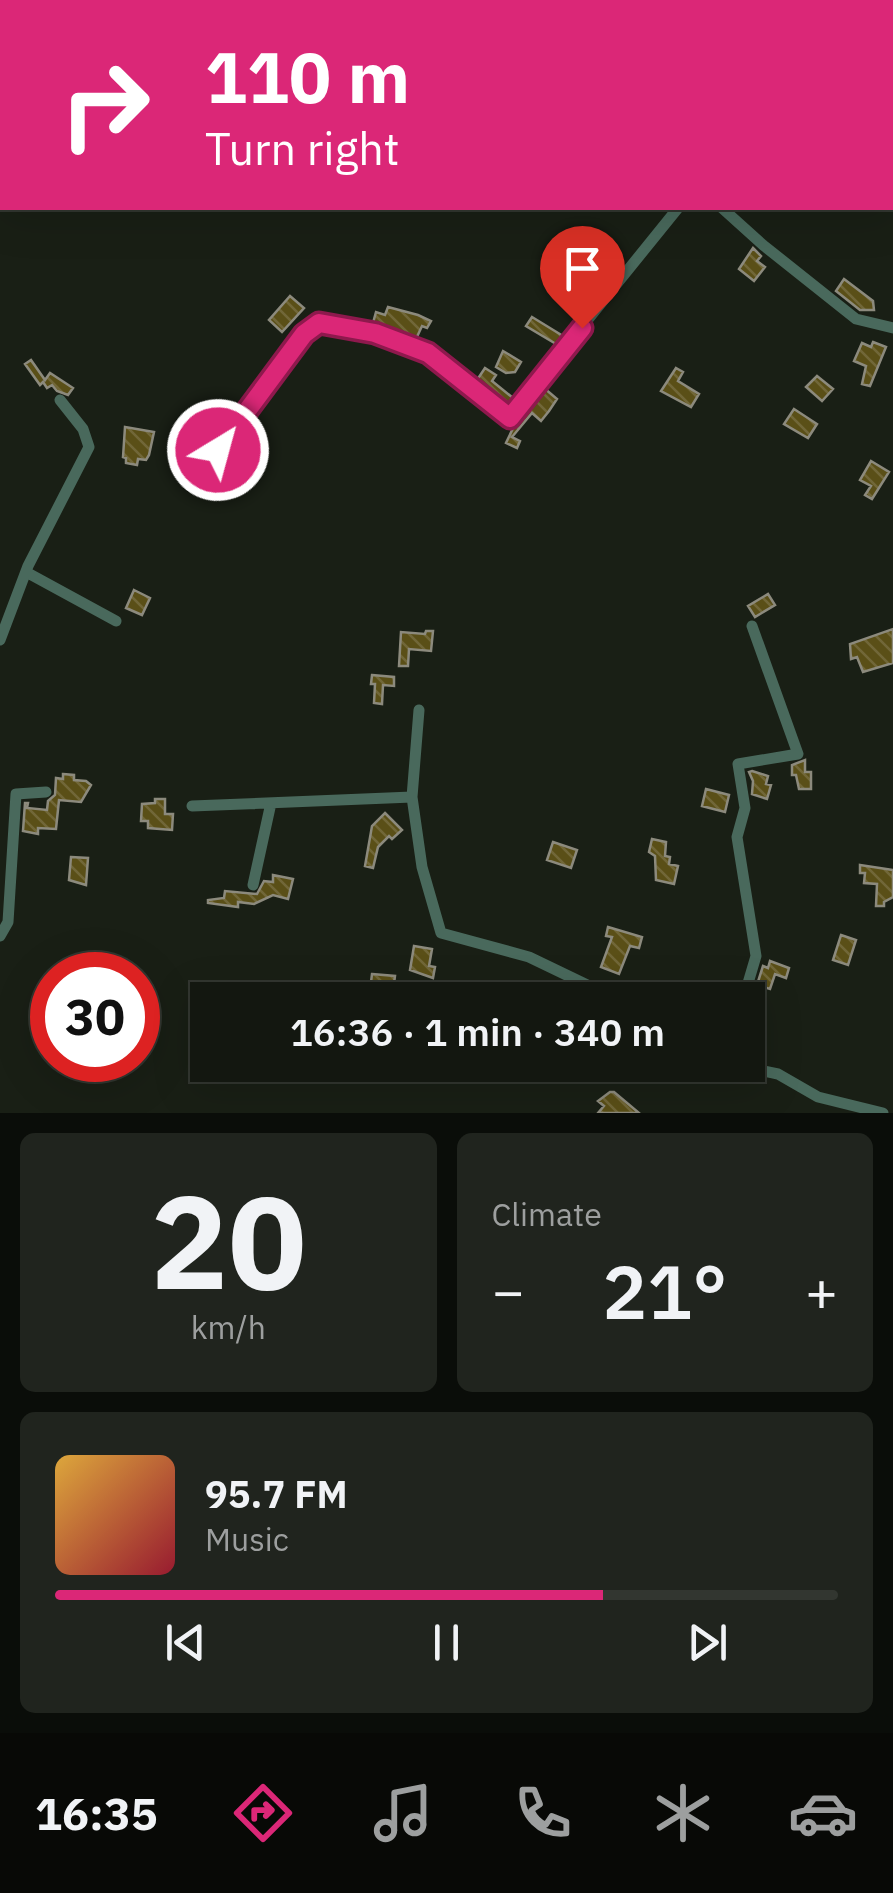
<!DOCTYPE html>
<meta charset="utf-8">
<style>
:root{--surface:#131710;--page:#20241e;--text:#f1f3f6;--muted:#9d9f9f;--line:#323630;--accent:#db2777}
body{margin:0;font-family:"IBM Plex Sans",sans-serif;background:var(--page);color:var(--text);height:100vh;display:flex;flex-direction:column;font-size:38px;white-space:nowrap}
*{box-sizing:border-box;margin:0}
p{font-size:32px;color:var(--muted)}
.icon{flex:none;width:55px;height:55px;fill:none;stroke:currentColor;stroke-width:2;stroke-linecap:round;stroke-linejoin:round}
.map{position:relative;height:1113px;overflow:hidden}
.side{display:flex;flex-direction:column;gap:20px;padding:20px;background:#0a0d09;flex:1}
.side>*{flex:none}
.top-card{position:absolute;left:0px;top:0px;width:895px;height:210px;box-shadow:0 10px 40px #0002,0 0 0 2px var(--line);background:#db2777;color:#fff;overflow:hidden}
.speed{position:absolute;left:30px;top:952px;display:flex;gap:20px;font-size:50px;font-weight:700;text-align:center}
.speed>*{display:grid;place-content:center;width:130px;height:130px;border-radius:50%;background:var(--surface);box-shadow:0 10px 40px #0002,0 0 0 2px var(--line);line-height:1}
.speed .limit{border:15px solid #d22;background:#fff;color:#111}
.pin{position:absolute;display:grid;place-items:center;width:85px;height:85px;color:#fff;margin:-102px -42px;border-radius:50% 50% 50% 0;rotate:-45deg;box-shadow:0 0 10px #0007}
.pin .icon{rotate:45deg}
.me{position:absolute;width:110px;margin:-55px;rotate:37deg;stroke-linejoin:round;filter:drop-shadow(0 0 8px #0008)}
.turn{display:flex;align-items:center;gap:35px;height:210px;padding:0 40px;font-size:45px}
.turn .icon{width:130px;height:130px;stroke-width:2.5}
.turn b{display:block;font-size:70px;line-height:85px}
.big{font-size:75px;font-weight:600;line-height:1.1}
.side .card{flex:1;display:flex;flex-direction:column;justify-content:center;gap:15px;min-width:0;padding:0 35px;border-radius:15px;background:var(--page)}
.side .dial{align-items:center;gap:0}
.dial b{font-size:130px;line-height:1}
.song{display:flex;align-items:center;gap:30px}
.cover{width:120px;height:120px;border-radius:15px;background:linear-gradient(135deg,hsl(40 70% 55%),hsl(350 70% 35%))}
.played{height:10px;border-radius:5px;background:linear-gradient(90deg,var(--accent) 70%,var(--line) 70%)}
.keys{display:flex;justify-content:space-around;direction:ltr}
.heat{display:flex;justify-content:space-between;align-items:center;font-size:55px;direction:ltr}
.side .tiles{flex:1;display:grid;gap:20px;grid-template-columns:1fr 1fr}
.card:last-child{grid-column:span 2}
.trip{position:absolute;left:190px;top:982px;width:575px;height:100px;border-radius:0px;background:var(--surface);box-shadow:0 10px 40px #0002,0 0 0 2px var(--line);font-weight:600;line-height:100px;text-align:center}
.tab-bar{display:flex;height:160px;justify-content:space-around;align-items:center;background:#080906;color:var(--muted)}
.tab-bar .icon{width:70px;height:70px}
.tab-bar .on{color:var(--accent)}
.tab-bar b{font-size:45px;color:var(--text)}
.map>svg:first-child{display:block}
.building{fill:url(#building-back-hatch);stroke:#8c8a7d;stroke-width:2.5}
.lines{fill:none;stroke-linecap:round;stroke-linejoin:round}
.street{stroke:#49695c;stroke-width:11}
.secondary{stroke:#619480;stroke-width:15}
.route-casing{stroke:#8e194d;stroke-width:25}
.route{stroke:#db2777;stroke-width:18}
</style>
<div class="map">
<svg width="893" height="1113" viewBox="0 0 893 1113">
<defs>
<pattern id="building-back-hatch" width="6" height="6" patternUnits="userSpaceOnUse" patternTransform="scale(2.5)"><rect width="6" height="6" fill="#5a4f17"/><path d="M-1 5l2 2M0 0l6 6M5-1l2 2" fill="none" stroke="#716738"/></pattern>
</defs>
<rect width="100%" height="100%" fill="#191f15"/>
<path class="building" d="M753 248 761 256 757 261 765 267 754 281 739 269Z
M844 279 873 301 874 310H860L836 291Z
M584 289 593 295 585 307 576 301 574 305 568 301 566 304 556 298 561 291 570 297 574 291 580 295Z
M290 296 304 308 282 332 269 320Z
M388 307 418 315 431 321 427 328 422 326 416 339 373 323 376 312 385 315Z
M532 317 563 336 556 344 526 326Z
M873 342 886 347 870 386 862 384 866 366 854 361 862 343 871 347Z
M503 351 521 362 515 372 506 373 496 367Z
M31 360 45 380 50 373 73 388 68 395 57 391 52 385 47 388 43 382 40 385 25 364Z
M485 368 496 375 492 381 513 398 508 404 477 380Z
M676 368 683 372 678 381 699 394 691 407 661 391Z
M817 376 833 389 822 401 806 387Z
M544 388 557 399 549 411 541 421 532 413 512 437 520 441 517 448 506 443 515 424Z
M794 409 817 424 808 438 784 424Z
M125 427 154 432 149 455 146 460 138 459 137 465 126 463V458L123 457Z
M871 461 889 472 872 499 865 495 871 486 860 480Z
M134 590 150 598 142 615 126 608Z
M768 594 775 605 755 617 748 606Z
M893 629V663L863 672 857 657 851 659 850 644Z
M426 631H433L431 651 409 649 408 666H399L401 632 425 634Z
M372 675 394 677V686L383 685 382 704 374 703 375 684H371Z
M805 760V772H811V789H799L796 775H792V765Z
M752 771 768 776 766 784 771 785 767 799 752 794 753 781 749 772Z
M63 774 74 775V780L86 781 91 785 81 802 59 800 56 829 38 828V834L23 831 25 803H28L27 808 47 810 48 801 55 795 56 778 63 779Z
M706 789 729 795 725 812 702 806Z
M155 799H165V814H173L172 830 148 828V821H141L142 804 155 803Z
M385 813 402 830 392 839 389 836 378 847 373 868 365 866 372 826Z
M652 839 666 842 665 856 670 857 669 864 678 866 674 884 656 880 655 856 649 852Z
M553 842 577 850 571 868 547 860Z
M71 857 88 858 86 885 69 880Z
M860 865 893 870V897L884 902V906H876L877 884 864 883 865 873H860Z
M273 875 293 879 288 899 273 895 254 904 238 902V907L208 903V900L224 898 225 891 257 894 264 881 273 882Z
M608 927 642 937 639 948 630 946 619 974 601 967 612 937 606 936Z
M841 935 856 940 848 965 833 960Z
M414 946 432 949 429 966 435 967 433 978 410 970Z
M770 961 789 968 786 978 775 974 770 989 757 985 763 966 768 968Z
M372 974 395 976 393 992 370 990Z
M610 1092H614L639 1113H598L604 1106 598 1101Z"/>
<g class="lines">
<path class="street" d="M722 208 763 245 856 319 893 328
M218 450 304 334 319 323 375 333 428 353 509 417 678 208
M26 572 116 621
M0 640 28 566 89 447 83 429 60 400
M419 710 412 797 422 867 441 933 529 957 608 995 610 1000
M192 806 412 797
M253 885 271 803
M0 936 8 922 16 794 46 792
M743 1000 756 956 737 837 745 808 738 764 798 754 752 626
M734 1065 778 1074 818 1097 883 1113"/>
<path class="secondary" d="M892 99 893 98
M892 184 893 186"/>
</g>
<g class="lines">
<defs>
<path id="route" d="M218 450 304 334 319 323 375 333 428 353 510 418 582 328"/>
</defs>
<use href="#route" class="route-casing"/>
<use href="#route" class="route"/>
</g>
</svg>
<div class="speed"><div class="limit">30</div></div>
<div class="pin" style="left:582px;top:328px;background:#d93025"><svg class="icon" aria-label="arrive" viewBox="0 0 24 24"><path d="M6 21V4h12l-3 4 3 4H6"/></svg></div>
<svg class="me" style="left:218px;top:450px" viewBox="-20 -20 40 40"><circle r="17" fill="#db2777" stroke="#fff" stroke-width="3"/><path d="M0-11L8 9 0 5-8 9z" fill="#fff"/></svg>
<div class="trip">16:36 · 1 min · 340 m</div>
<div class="top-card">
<div class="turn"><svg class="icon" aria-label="right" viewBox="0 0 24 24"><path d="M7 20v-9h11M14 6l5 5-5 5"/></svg><div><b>110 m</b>Turn right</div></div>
</div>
</div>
<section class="side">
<div class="tiles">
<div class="card dial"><b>20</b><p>km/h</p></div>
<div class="card"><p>Climate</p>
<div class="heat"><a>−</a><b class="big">21°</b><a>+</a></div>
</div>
<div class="card">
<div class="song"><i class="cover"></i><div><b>95.7 FM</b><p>Music</p></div></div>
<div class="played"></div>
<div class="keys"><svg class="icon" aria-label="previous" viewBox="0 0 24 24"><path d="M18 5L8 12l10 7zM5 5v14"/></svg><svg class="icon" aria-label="pause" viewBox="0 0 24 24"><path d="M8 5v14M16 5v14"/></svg><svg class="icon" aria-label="next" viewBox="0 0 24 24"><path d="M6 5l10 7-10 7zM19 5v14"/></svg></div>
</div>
</div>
</section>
<nav class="tab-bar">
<b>16:35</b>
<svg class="icon on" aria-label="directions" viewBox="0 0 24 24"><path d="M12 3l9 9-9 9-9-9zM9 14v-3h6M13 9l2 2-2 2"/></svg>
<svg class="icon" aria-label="music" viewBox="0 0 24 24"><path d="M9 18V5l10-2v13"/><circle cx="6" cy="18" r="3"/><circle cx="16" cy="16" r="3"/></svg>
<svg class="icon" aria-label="phone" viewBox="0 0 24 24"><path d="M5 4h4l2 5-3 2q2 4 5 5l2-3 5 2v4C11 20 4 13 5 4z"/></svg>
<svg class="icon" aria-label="climate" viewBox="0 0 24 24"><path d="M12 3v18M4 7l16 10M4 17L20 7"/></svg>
<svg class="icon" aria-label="car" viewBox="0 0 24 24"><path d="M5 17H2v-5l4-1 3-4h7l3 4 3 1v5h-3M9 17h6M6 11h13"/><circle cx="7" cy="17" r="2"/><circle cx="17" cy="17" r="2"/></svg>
</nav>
